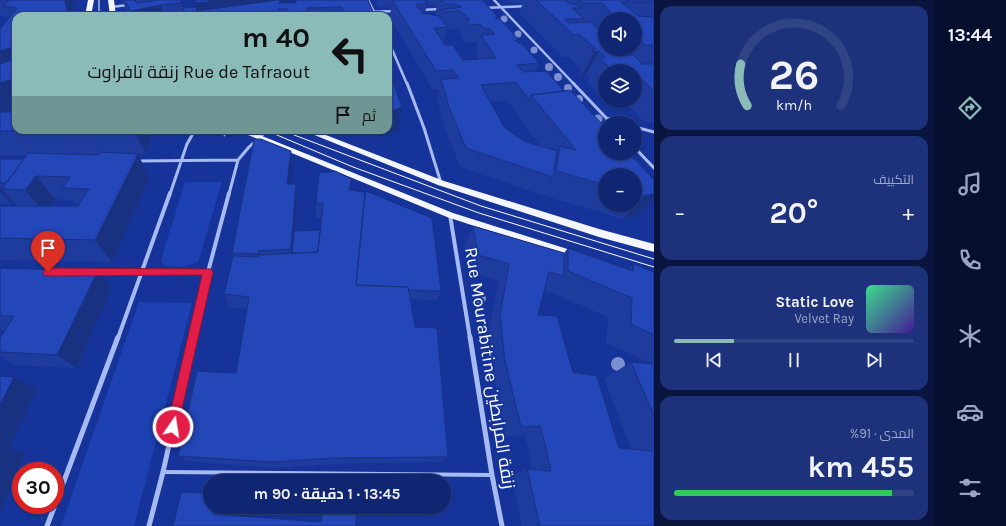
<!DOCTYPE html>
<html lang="ar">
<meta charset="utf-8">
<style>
:root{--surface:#102673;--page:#1e327b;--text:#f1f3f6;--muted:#9ca5c4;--line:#304385;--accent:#8bbbb9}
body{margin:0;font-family:Karla,Cairo,sans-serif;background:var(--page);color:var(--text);direction:rtl;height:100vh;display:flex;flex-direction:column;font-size:15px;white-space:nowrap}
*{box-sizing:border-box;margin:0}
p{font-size:13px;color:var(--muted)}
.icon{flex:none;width:22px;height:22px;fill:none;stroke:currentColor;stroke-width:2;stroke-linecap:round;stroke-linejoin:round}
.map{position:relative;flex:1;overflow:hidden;direction:ltr}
.sheet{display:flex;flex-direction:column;gap:6px;padding:6px;background:#09153f;width:280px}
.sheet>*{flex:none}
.hud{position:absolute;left:12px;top:12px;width:380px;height:122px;border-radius:12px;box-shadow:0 1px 3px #0004,0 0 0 1px var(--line);direction:rtl;background:#8bbbb9;color:#111;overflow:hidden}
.tools{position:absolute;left:598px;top:12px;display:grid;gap:8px}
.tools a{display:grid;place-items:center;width:44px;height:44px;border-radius:50%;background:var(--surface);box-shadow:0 1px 3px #0004,0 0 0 1px var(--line);font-size:20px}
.speed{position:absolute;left:12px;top:462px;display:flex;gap:8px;font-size:20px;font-weight:700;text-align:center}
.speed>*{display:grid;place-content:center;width:52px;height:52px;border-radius:50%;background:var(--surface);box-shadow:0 1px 3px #0004,0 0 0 1px var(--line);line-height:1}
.speed .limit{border:6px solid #d22;background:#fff;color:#111}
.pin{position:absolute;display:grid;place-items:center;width:34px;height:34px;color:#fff;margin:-41px -17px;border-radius:50% 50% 50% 0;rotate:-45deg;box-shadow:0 0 4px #0007}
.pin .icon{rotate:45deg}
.me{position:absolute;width:44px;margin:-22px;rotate:13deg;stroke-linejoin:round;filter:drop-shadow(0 0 3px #0008)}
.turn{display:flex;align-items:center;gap:14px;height:84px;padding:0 16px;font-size:18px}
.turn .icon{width:52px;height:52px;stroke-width:2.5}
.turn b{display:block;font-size:28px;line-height:34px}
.then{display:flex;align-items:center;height:38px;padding:0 16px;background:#0003;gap:8px;font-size:15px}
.big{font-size:30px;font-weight:700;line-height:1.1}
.sheet .widget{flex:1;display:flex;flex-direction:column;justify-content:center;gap:6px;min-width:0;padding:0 14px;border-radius:12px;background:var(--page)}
.sheet .dial{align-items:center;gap:0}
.dial svg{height:104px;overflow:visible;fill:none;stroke:var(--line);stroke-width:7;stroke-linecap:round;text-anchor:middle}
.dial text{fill:var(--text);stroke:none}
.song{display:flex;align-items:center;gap:12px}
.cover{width:48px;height:48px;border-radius:6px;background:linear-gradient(135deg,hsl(150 70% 55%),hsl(260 70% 35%))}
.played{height:4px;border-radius:2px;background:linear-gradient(90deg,var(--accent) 25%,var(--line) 25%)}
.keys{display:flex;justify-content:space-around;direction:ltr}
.heat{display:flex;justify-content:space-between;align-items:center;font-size:22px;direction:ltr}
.charge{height:6px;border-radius:3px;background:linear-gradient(90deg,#34c759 91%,var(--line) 0)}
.trip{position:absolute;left:203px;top:474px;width:248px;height:40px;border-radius:20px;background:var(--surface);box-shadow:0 1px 3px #0004,0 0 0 1px var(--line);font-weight:700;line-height:40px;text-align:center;direction:rtl}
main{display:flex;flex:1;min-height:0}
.menu{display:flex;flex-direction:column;width:72px;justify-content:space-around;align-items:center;background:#060f2e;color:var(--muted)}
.menu .icon{width:28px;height:28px}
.menu .selected{color:var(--accent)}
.menu b{font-size:18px;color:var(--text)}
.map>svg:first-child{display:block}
.green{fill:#1d41b3}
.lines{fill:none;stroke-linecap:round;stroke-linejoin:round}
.path{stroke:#a8baf2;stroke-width:2;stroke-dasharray:1.5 2.5;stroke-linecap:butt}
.service{stroke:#a8baf2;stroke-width:4}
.minor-far3{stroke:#a8baf2;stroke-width:2.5}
.minor-far2{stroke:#a8baf2;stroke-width:3}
.minor-far1{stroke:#a8baf2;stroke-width:4}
.minor{stroke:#a8baf2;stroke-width:5}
.primary{fill:#f3f6ff;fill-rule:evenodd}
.tram{stroke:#fff;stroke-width:1}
.tree{fill:#7c8fd0}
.wall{fill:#1e3c9e;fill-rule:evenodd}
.shaded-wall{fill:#183181}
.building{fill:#2346b8;stroke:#183181}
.route{fill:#e11d48;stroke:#92132f}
.labels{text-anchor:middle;stroke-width:4;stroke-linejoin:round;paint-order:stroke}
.near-street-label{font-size:18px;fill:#fff;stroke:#153399}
</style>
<main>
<nav class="menu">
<b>13:44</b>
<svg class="icon selected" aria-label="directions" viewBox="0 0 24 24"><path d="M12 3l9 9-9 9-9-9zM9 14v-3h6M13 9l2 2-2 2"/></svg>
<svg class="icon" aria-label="music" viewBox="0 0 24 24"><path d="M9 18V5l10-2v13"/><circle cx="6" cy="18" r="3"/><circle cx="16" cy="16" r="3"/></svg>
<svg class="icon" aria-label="phone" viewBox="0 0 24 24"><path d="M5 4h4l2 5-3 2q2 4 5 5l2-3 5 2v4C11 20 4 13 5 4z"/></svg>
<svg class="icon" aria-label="climate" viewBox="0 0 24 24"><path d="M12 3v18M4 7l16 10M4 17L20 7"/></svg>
<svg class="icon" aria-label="car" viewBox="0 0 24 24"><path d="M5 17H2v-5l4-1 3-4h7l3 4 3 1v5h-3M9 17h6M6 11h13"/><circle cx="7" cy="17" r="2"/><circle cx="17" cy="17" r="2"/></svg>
<svg class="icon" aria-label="filters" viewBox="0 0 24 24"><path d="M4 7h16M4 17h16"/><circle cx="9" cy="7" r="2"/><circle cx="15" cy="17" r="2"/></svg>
</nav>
<section class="sheet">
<div class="widget dial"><svg viewBox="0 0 100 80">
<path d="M14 69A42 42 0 1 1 86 69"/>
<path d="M14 69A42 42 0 0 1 9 37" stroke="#8bbbb9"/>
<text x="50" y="56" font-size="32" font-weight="700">26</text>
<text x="50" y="72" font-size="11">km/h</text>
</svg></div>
<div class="widget"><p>التكييف</p>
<div class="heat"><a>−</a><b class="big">20°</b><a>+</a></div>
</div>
<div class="widget">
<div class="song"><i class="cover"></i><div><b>Static Love</b><p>Velvet Ray</p></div></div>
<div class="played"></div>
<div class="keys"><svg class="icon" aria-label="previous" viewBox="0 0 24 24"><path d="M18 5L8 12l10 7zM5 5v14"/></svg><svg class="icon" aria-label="pause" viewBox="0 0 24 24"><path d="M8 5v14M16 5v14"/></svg><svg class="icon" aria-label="next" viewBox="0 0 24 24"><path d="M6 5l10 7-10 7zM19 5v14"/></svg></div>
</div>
<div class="widget"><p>المدى · 91%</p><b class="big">455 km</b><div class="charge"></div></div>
</section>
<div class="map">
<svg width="654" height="526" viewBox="0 0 654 526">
<rect width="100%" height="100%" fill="#153399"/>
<path class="green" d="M185 182H222L198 262C187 267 175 268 164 265L161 260Z
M139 302 192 303 134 526H61Z"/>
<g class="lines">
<path class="path" d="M213 130 226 136"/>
<path class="service" d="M163 472 492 475"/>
<path class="minor-far3" d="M368 0 376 16
M494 0 574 84
M111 7 128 5
M485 8 526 6
M421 10 440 9
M369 12 396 11
M388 40 407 84"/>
<path class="minor-far2" d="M407 83 424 128 441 183
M573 83 611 123
M606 118 623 123
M635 127 654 132
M635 148 654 168
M136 161 238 160
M170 194 187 144 195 130
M229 194 238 160 249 147 268 130"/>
<path class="minor-far1" d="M450 215 470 338
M94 272H208
M118 338 170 193
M193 338 208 272 229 193"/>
<path class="minor" d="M470 337 492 475 502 526
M55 505 118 337
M47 526 55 505
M149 526 163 472 193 337"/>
<path class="primary" d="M88 0H94L91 16H85Z
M108 0H114L116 16H110Z
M236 130H247L453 213 580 253 582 256 580 259 577 260 447 217Z
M302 130H313L444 181 599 229 654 244V252L599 237 438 185Z"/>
<path class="tram" d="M99 0V16
M265 130 353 167 479 213 654 267
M281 130 481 206 654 259"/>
</g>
<g class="tree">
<circle cx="504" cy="19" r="3.5"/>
<circle cx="518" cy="34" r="3.5"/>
<circle cx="534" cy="50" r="3.5"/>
<circle cx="549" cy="67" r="4"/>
<circle cx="558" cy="77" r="4"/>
<circle cx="568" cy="88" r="4"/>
<circle cx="579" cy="99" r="4"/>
<circle cx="598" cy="119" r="4.5"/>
<circle cx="480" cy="298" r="6"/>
<circle cx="618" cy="364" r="7"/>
</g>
<path class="wall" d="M0 0H75L73 5 16 107 3 112 16 130H153L146 154H138L149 178 112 262 0 260V206H17L13 202 12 204H0V159H24L27 155H0V51L1 28 10 17 0 16ZM55 199 72 200 76 206H50Z
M122 0H180L183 8 196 7 195 0H368L375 16H129L128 13ZM296 0V3H291V1Z
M375 0H482L497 16 496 18 519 40 517 43 539 63 535 72 564 91 654 180V198L636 217 623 219 542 195 460 167 444 126 437 98 439 89H432L390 17 391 7H379ZM427 5H437L435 15H436L425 14ZM446 29H457L462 35V38L465 42H475L478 46 476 53 479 59 463 60 445 45 443 43ZM508 101 520 119 540 146 524 141 504 127 490 102ZM605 175H635V205H605Z
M509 0H654V124L642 120 624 101H635V71H605V101H622L604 102 587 81 589 77 586 74 582 75 579 73 581 70 569 57 563 58 519 13 523 3H512ZM605 19H635V49H605Z
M356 130H388L398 131 378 138Z
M293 170 291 184 297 203 295 231 320 230 321 218H316V203L351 190 365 196 441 291 437 300 411 299 415 327 448 457 440 462 335 464 274 468 188 461 178 456 236 373 247 309 229 307 224 294 233 256 232 253Z
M473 226 564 253 568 248 628 269 634 264 654 272V526H522L511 475 527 469H531L528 448 524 435 506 436 493 374 489 330 499 281 469 272 465 244ZM544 291 549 292 608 317 606 343 650 363 631 362 604 379 631 449 619 448 538 315Z
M0 268 112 288 76 368 15 365 0 356V338L5 330H0Z"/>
<path class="shaded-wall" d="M65 0H75L73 5V16H68Z
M209 0H296L291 1V3L198 14 195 3Z
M161 5 165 16H133L131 11Z
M16 46V67L0 73V51Z
M599 51 586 74 582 75 594 52Z
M16 78V107L0 113V83Z
M402 107 398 131 378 138 379 130H388V112Z
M135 130H153L146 154 134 130Z
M291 151 293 170 289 203 287 184Z
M138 154 149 178 112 262 95 240Z
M36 176 55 199 45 213 25 190Z
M352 179 351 193 349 190Z
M296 184 297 203 293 266 291 249Z
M0 187 13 202 12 204 0 191Z
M654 194V198L636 217 623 219 645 196Z
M98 271 112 288 76 368 57 355Z
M14 377 37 389 9 448 25 453 0 513V405Z
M214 507H221V516L213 514Z"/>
<path class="building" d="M6 0H65L68 16H16V46L0 51V29L1 28 17 8 4 6 9 0Z
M124 0H135L136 3 153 1 152 0H180L181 3 161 5 131 11Z
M195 0H209V2L195 3Z
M277 0H280L279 3H296V0H368L375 16H345L342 7 307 8V16H288V9H278V16H164L170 15 171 14 190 12Z
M392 0H425L427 4H416L418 8H420L422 13 439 16 447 27 434 28 445 45H453L463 60 496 58 481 35 495 34 490 29H484L480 24 470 25 466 20H470L461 11 442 12 440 10 462 7 455 4H446L441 0H482L497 16 495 18 500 19 519 40H515L518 43H521L539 63 517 65 523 72 546 71 564 91 531 95 529 100 516 82 481 85 504 127 524 141 557 151 553 177 466 148 449 107 441 79 459 78 453 70 436 71Z
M536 0H565L570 4H577L581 8H572L584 19H564L568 23 591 22 605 35V49H620L626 55H633L642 64H654V91L639 77 635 78V71H612L600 58 605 57 599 51 594 52 592 50 596 49 580 35H574Z
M578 0H654V2H621L638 16 654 17V45H645L635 35V19H618L602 3H582Z
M196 7 197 11 184 13 183 8Z
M16 58V78L0 83V64Z
M388 67 402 107 388 112Z
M570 90 605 127V153H629L654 180V194L645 196 635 194V175H605V185L556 171 560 146 576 150 531 95Z
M0 112H16V130H135L0 131Z
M254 139H261L291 151 287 184H296L291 249 258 251 259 254 232 253Z
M100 152 138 154 95 240 0 238V206H78L89 189 62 188 70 177 36 176 25 190 2 189 28 153 99 155Z
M0 159H24L6 183H0Z
M335 171 352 179 349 190 365 192 356 285 408 287 415 327 437 328 448 457 336 458 270 462 178 456 197 371 236 373 249 297 224 294 233 256 259 257V255L318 252 323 203H316L319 173Z
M366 191 432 218 441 291 409 290 408 287 356 285 365 196Z
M473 226 564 253V276L549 272 538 315 557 316 573 372 597 376 619 448 654 451V526H540L527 469 551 471 544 440 540 426 521 427 505 361 500 315 509 264 478 255Z
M320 230 318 252 292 253 294 231Z
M568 248 633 271 634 264 654 272V335L631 324 632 298 568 271Z
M0 268 98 271 57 355 0 352V338L14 316H0Z
M631 362 654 364V416Z
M0 376 14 377 0 405Z
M181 492 210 493V507H214L213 514 321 522 323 507H356V526H173Z"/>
<path class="route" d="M48 268 211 269 213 272 177 431 173 433 169 431 167 427 202 275 48 276 44 275 43 272 44 270Z"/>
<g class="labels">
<g class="near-street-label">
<text transform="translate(490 368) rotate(81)" y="6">Rue Mourabitine زنقة المرابطين</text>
</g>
</g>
</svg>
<div class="tools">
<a><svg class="icon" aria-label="sound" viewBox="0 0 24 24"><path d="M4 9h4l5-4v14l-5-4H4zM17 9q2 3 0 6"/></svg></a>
<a><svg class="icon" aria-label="layers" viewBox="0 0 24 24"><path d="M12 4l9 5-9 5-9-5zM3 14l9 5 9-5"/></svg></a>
<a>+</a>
<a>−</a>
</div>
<div class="speed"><div class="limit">30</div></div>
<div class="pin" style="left:48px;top:272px;background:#d93025"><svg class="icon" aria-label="arrive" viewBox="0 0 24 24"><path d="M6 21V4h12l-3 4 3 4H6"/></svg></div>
<svg class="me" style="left:173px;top:427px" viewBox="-20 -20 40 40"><circle r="17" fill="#e11d48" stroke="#fff" stroke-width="3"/><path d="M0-11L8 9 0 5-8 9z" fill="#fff"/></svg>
<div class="trip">13:45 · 1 دقيقة · 90 m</div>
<div class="hud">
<div class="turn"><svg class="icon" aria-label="left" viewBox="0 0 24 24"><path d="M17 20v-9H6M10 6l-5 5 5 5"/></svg><div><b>40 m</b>Rue de Tafraout زنقة تافراوت</div></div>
<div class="then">ثم<svg class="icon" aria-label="arrive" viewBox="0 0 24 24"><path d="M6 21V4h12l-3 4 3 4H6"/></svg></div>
</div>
</div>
</main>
